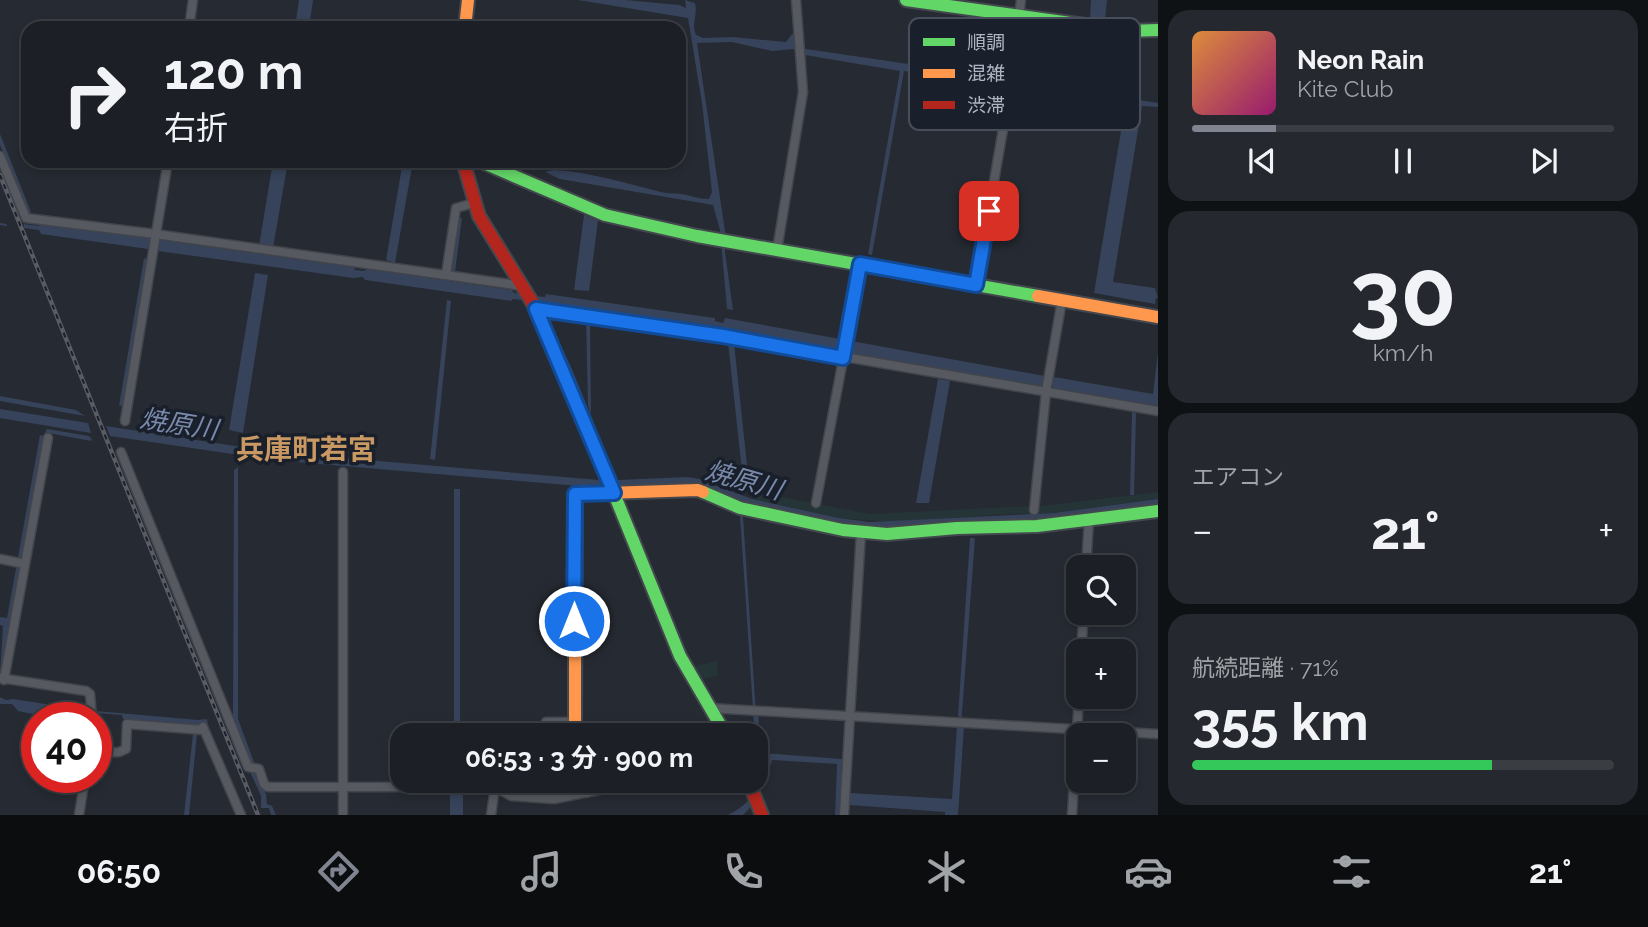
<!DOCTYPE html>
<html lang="ja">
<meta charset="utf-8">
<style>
:root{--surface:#1c2026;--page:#25282e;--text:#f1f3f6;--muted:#a0a3a7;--line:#3a3e43;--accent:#7f8490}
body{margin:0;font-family:Raleway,"Noto Sans JP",sans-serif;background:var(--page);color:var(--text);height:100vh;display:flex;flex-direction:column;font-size:26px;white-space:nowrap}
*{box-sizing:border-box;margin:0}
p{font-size:23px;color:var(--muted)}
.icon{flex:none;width:38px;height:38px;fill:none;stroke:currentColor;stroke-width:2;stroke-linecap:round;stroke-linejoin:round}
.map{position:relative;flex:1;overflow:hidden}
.details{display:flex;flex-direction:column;gap:10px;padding:10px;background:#0f1215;width:490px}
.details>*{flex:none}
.banner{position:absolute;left:21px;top:21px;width:665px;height:147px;border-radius:21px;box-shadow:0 4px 10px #0003,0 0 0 2px var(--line);background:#1c2026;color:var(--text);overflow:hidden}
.buttons{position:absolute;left:1066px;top:555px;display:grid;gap:14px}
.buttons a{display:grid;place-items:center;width:70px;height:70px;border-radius:14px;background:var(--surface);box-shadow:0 4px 10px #0003,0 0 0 2px var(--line);font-size:35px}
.speed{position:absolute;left:21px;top:702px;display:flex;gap:14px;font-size:35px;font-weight:700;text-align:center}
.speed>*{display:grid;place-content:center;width:91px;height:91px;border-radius:50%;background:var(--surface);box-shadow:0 4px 10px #0003,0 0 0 2px var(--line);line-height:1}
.speed .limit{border:10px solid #d22;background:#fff;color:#111}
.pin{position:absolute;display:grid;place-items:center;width:60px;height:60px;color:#fff;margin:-30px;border-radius:14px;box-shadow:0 4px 10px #0006}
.me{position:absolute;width:77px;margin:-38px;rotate:0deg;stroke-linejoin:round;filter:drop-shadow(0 0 5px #0008)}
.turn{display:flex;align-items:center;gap:24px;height:147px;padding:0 28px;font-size:32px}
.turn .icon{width:91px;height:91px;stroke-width:2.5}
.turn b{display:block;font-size:49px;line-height:60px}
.big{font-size:52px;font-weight:700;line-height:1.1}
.details .widget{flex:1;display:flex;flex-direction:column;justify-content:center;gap:10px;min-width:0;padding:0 24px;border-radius:21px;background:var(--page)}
.details .dial{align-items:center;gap:0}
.dial b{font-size:91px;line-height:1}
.song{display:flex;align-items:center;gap:21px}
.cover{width:84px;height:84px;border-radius:10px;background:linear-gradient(135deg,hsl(30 70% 55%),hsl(320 70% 35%))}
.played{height:7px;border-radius:4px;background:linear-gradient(90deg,var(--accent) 20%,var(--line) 20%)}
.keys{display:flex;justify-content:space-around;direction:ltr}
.heat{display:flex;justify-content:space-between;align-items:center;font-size:38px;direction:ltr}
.charge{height:10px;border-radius:5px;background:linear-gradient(90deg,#34c759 71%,var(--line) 0)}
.trip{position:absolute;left:390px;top:723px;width:378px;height:70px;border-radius:21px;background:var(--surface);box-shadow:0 4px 10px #0003,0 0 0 2px var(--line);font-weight:700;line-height:70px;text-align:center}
.menu{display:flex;height:112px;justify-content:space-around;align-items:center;background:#0b0d0f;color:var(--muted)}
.menu .icon{width:49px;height:49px}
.menu .current{color:var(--accent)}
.menu b{font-size:32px;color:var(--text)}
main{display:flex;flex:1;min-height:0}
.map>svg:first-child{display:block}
.green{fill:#243437}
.water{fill:#36435a}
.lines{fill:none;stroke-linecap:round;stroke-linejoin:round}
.stream{stroke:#36435a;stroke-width:2}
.street-casing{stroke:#42454b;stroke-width:11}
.fast-casing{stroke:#43474e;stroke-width:16}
.slow-casing{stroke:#43474e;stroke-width:16}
.jam-casing{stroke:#43474e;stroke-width:16}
.street{stroke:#56595f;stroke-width:8}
.fast{stroke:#63d668;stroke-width:12}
.slow{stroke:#ff974d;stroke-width:12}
.jam{stroke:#b3261e;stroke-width:12}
.rail-casing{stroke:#595c64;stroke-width:4.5}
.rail{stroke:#1a202b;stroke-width:2;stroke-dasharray:5;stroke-linecap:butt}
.route-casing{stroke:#114b97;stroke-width:18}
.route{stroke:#1a73e8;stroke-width:12}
.labels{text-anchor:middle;stroke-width:7;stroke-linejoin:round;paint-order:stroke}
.water-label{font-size:26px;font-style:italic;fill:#798aaa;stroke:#1a202b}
.quarter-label{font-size:28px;font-weight:bold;fill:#ca9963;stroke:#1a202b}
.key{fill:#1a202b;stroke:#474d59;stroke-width:2}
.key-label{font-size:19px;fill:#afb5c3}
</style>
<main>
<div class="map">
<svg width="1158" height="815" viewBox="0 0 1158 815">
<rect width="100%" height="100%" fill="#262a32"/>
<path class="green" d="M757 492 870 514 1049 505 1158 492V499L1054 513 1006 514 893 522 839 518 752 499Z
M718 661 717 676 702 679 695 666Z"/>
<path class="water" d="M299 0H313L309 28H295Z
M578 0H625L679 5 686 8 685 0 695 3C698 15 691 24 696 35L703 38 732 37 786 42 792 34H795L796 46 806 49 1087 90 1090 36 1105 38 1102 94 1158 103V107L1142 106 1113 282 1155 288 1158 298H1156L1155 304 1094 293 1124 113 1086 109V99L904 71 872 255 868 254 900 71 805 55 793 49 772 51 732 42 697 43 725 231V252L733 310 727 309 720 230 713 205 560 179 545 172C563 164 639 187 661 192 668 194 675 193 682 194 692 196 699 199 709 199L712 192 702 103 688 18Z
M1091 0H1107L1105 20 1090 18Z
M0 134 31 212 28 213 0 145Z
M273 161H288L273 248 259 246Z
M403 161H413L395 263 386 260Z
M584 215 598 220 589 291 574 290Z
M458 218H462L455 272 451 271Z
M41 222 150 238V241L158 243 160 240 354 267 355 270 364 271 367 269 512 290 514 293 545 297 546 294 715 318V321L723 323 725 318 840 339 841 343 850 345 851 341 1045 376 1044 380 1052 381 1054 377 1153 394 1158 352V406L1053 388 1052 385 1044 384 1043 388 849 353V349L839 348V351L722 332 723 327 714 326 713 329 545 306 544 303 513 299 511 301 365 280 363 277 353 278 158 251V248L149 247 148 249 41 234 39 230 24 228V224L39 226Z
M144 258 148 260 124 405 119 406Z
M255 273 268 275 243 433 229 430Z
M447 300 451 301 435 460 430 459Z
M586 320 590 321 591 415 588 405Z
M728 342 734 343 750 493 744 490Z
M938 379 950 381 929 503H916Z
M0 396 76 410 85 416 0 401Z
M0 409 88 423 91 433 0 418Z
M1132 412 1136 413 1134 495H1130Z
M106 426 274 452 599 480 602 488 273 460 110 436Z
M47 429 89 436 92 439 91 441 48 433 44 437 0 675 3 626 0 625V617L7 618 40 435 43 436Z
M238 467V719L254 762 255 772 266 794 267 804 272 806 276 815H271L269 808H261V796L251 774V762L234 723H226L224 718 233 717 234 470Z
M688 477 699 479 752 499 839 518 870 522 1054 513 1158 499V507L1058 520 873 530 843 526 745 503 699 485 621 487 617 480Z
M454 489H460V721L542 722V726L461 728 460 735H454Z
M580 500 584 501 583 720 589 735 580 730Z
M740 516H743L756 714H758L761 753 842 759 841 797 850 798V793L952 799 957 726H960V717L958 716 970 538H975L961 726 964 727 958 815H945V812L849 805V800L841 799 839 815H835L837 764 772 760C767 779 758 801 743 815H728C742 808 754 798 758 784Z
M0 697 6 700 13 699 85 710 198 720 207 719 208 725 196 727 123 719 122 715 95 713 75 717 42 716 18 711 12 704H0Z
M193 734H197L189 815H184Z
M450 791H463V815H450Z"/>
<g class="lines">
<path class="stream" d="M0 224 6 225"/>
<defs>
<path id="street" d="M189 28 193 0
M0 156 26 218 155 234 523 286
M777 250 803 92 796 0
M446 275 456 208 474 203
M976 285 1010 89 1021 0
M536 308 723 336 1158 411
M125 421 168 161
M121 452 248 767 259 769 264 784 268 787H495
M343 472V815
M816 503 861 264
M1034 510 1046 392 1062 300
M0 559 25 564
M1086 567 1089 520
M1081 651 1084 612
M0 678 86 691 90 694 92 718
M4 680 48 438
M709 708 1158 734
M203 727 241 815
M546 735V722H574
M96 753 119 752 126 749 127 724 203 730
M586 780 587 793
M545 798 546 780
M79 815 85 777
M491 815 495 787 511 796 554 799 649 780
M844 815 861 532
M1072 815 1079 696"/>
<path id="fast" d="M906 0 1128 31 1158 30
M479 161 605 215 697 236 1038 296
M703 492 740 508 843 530 887 534 957 528 1037 526 1158 511
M615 496 680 656 726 735"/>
<path id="slow" d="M465 28 468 0
M1038 296 1158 317
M575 735V494L698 490 703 492"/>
<path id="jam" d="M463 161 479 216 532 302 564 371 615 496
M748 780 762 815"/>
</defs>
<use href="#street" class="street-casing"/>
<use href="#fast" class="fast-casing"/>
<use href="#slow" class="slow-casing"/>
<use href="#jam" class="jam-casing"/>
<use href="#street" class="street"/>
<use href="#fast" class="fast"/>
<use href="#slow" class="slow"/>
<use href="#jam" class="jam"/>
<defs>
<path id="rail" d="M0 175 258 815"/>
</defs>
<use href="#rail" class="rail-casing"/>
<use href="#rail" class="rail"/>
</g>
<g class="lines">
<defs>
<path id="route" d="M574 621 575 494 614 493 536 309 723 336 843 358 860 264 976 285 989 211"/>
</defs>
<use href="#route" class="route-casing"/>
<use href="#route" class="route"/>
</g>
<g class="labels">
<g class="water-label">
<text transform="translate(179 424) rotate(9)" y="9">焼原川</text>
<text transform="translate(744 480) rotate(16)" y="9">焼原川</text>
</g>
<g class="quarter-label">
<text x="306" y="459">兵庫町若宮</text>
</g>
</g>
<rect x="909" y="18" width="231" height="112" rx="10" class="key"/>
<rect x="923" y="38" width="32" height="8" fill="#63d668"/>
<rect x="923" y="69" width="32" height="9" fill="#ff974d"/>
<rect x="923" y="101" width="32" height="8" fill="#b3261e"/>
<g class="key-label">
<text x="967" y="49">順調</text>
<text x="967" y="80">混雑</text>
<text x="967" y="112">渋滞</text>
</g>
</svg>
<div class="buttons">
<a><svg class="icon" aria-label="search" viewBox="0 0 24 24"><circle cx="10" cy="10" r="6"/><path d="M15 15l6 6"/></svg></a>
<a>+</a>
<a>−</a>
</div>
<div class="speed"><div class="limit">40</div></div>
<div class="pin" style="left:989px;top:211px;background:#d93025"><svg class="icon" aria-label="arrive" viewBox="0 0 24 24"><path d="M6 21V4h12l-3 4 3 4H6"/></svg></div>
<svg class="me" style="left:574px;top:621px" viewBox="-20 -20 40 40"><circle r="17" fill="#1a73e8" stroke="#fff" stroke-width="3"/><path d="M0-11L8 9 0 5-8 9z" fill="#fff"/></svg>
<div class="trip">06:53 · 3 分 · 900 m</div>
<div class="banner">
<div class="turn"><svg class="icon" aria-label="right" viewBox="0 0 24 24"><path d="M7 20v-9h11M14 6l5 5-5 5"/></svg><div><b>120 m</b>右折</div></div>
</div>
</div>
<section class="details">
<div class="widget">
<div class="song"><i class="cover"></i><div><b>Neon Rain</b><p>Kite Club</p></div></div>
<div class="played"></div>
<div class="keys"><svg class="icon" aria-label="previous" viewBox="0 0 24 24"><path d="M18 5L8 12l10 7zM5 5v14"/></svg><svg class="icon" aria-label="pause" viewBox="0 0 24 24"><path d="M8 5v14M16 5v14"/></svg><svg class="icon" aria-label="next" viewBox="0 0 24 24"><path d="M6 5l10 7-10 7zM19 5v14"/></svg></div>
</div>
<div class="widget dial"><b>30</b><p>km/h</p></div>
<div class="widget"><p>エアコン</p>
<div class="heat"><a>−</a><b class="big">21°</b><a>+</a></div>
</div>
<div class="widget"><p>航続距離 · 71%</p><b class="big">355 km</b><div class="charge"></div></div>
</section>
</main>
<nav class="menu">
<b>06:50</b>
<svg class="icon current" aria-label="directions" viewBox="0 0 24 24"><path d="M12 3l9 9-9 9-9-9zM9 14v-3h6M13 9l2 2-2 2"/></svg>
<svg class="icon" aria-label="music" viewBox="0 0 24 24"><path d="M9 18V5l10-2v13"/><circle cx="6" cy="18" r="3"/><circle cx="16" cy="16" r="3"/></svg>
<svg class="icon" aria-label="phone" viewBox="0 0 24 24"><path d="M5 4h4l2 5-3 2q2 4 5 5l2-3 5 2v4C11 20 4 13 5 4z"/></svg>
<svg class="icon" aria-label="climate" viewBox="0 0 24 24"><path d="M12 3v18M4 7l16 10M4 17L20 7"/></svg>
<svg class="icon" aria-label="car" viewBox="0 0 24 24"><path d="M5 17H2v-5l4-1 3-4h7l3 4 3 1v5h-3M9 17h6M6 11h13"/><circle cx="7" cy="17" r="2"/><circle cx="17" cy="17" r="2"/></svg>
<svg class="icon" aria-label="filters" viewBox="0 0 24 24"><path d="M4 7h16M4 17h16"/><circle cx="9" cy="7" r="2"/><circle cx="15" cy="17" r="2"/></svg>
<b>21°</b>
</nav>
